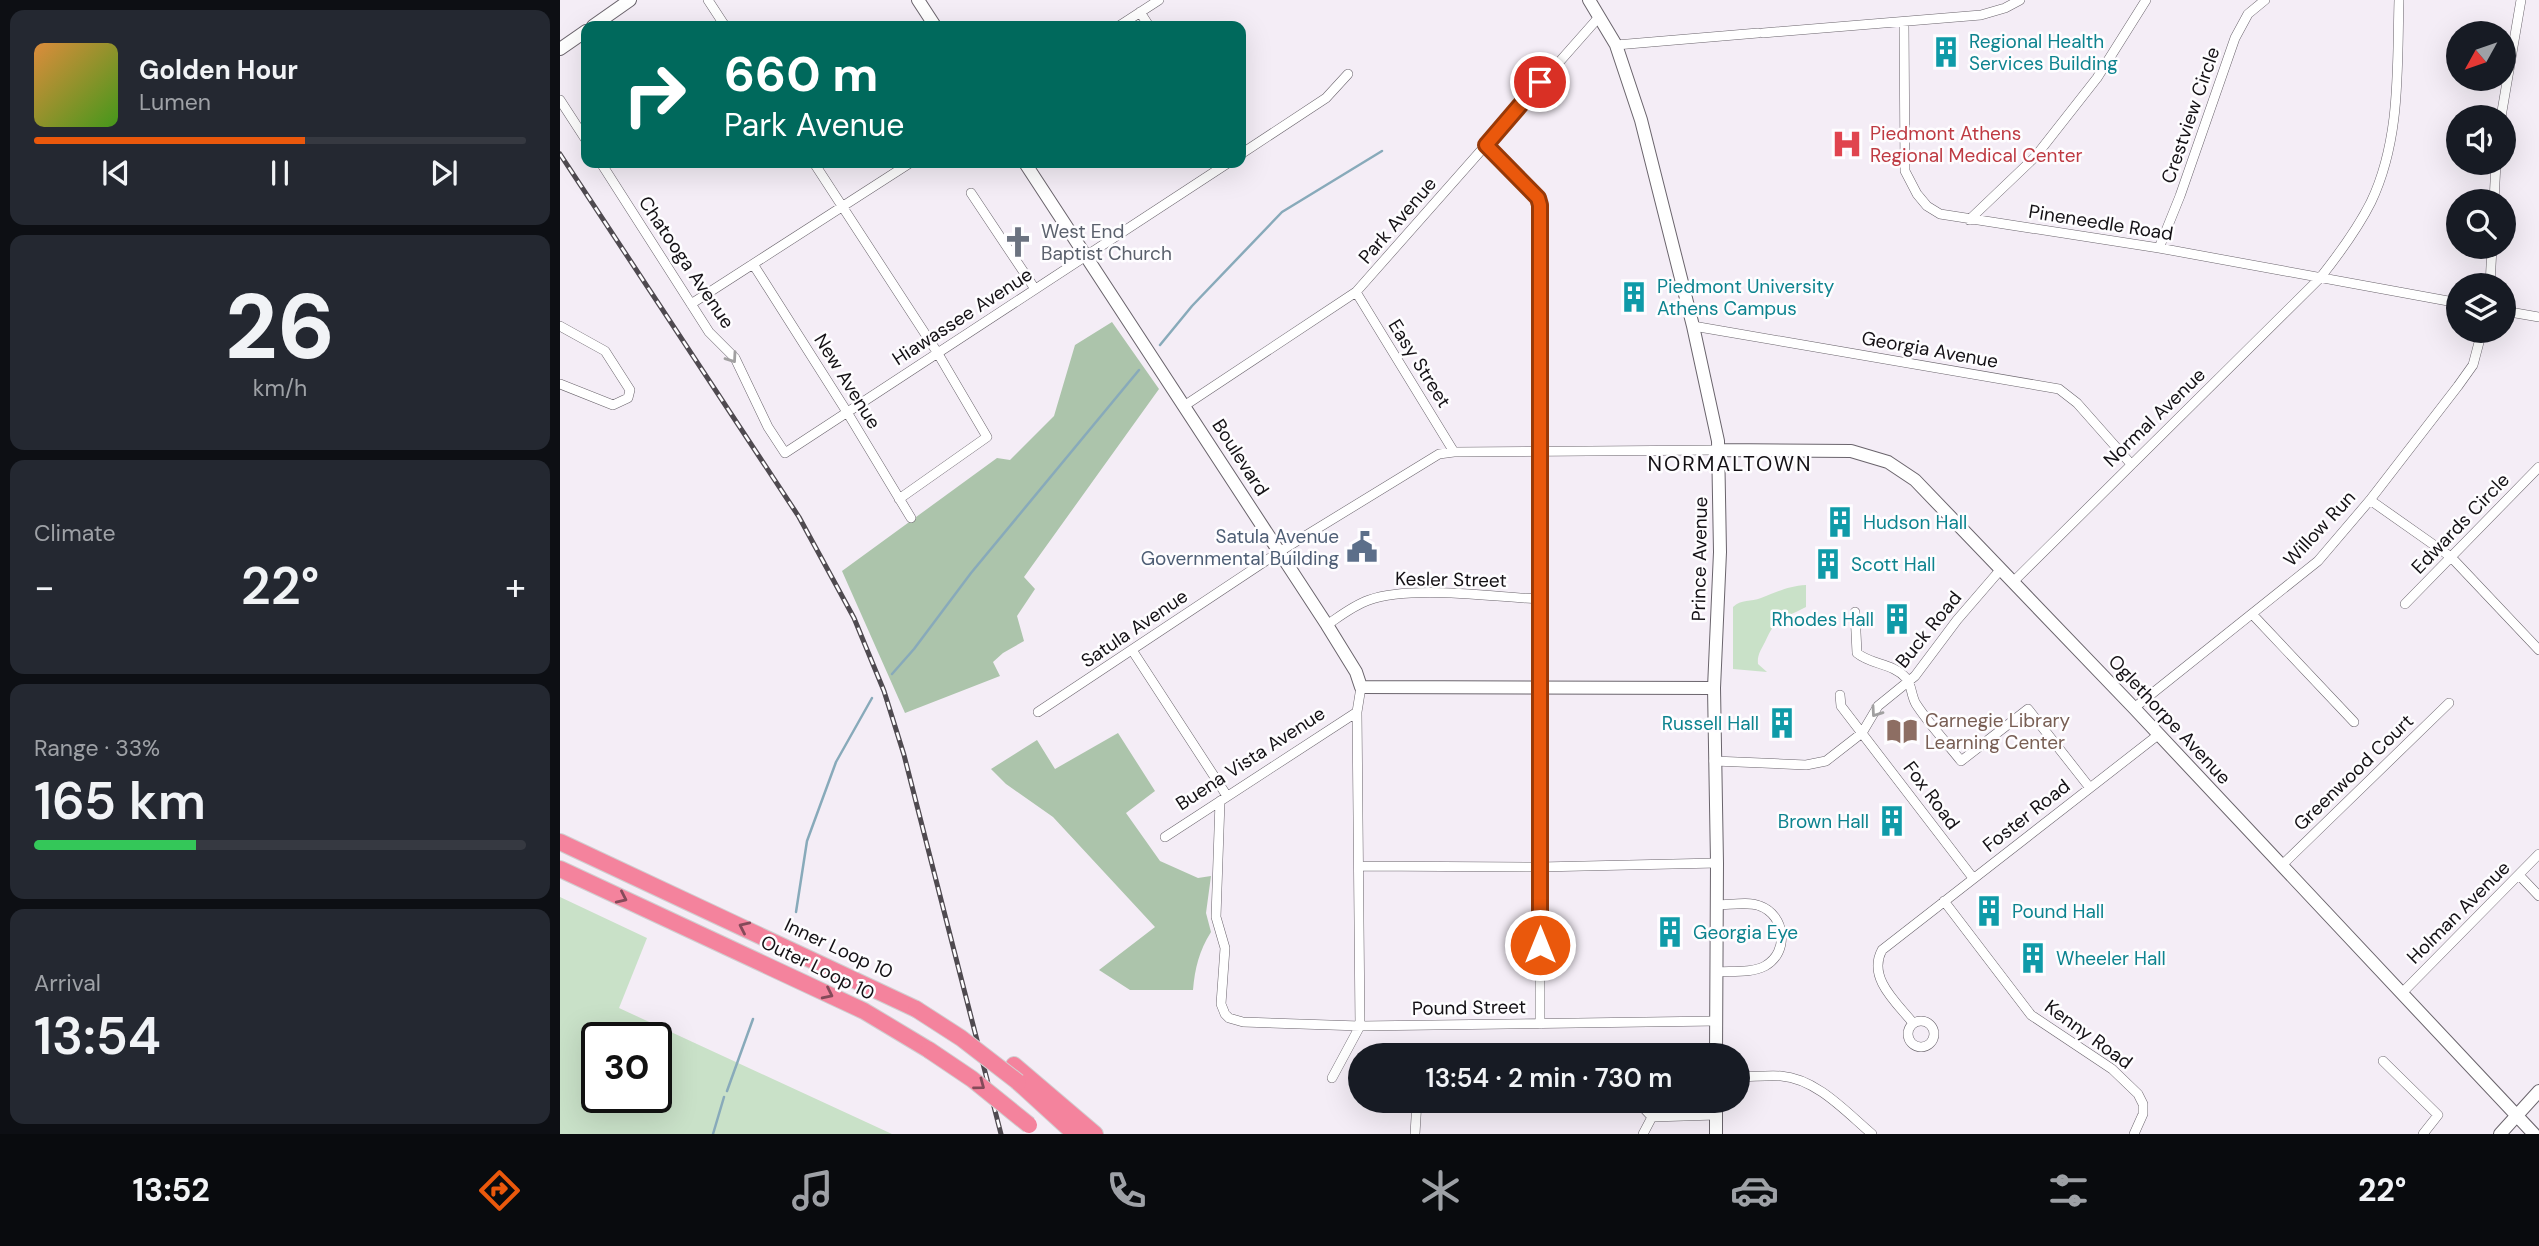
<!DOCTYPE html>
<meta charset="utf-8">
<style>
:root{--surface:#171b24;--page:#242831;--text:#f1f3f6;--muted:#9ea1a6;--line:#363941;--accent:#ea580c}
body{margin:0;font-family:"DM Sans",sans-serif;background:var(--page);color:var(--text);height:100vh;display:flex;flex-direction:column;font-size:26px;white-space:nowrap}
*{box-sizing:border-box;margin:0}
p{font-size:23px;color:var(--muted)}
.icon{flex:none;width:38px;height:38px;fill:none;stroke:currentColor;stroke-width:2;stroke-linecap:round;stroke-linejoin:round}
.map{position:relative;flex:1;overflow:hidden}
.drawer{display:flex;flex-direction:column;gap:10px;padding:10px;background:#0d0f14;width:560px}
.drawer>*{flex:none}
.hud{position:absolute;left:21px;top:21px;width:665px;height:147px;border-radius:14px;box-shadow:0 7px 28px #0002;background:#00695c;color:#fff;overflow:hidden}
.needle{width:46px;rotate:230deg}
.fabs{position:absolute;left:1886px;top:21px;display:grid;gap:14px}
.fabs a{display:grid;place-items:center;width:70px;height:70px;border-radius:50%;background:var(--surface);box-shadow:0 7px 28px #0002;font-size:35px}
.speed{position:absolute;left:21px;top:1022px;display:flex;gap:14px;font-size:35px;font-weight:700;text-align:center}
.speed>*{display:grid;place-content:center;width:91px;height:91px;border-radius:50%;background:var(--surface);box-shadow:0 7px 28px #0002;line-height:1}
.speed .limit{border:4px solid #111;border-radius:10px;background:#fff;color:#111}
.pin{position:absolute;display:grid;place-items:center;width:60px;height:60px;color:#fff;margin:-30px;border:4px solid #fff;border-radius:50%;box-shadow:0 2px 7px #0007}
.me{position:absolute;width:77px;margin:-38px;rotate:0deg;stroke-linejoin:round;filter:drop-shadow(0 0 5px #0008)}
.turn{display:flex;align-items:center;gap:24px;height:147px;padding:0 28px;font-size:32px}
.turn .icon{width:91px;height:91px;stroke-width:2.5}
.turn b{display:block;font-size:49px;line-height:60px}
.big{font-size:52px;font-weight:600;line-height:1.1}
.drawer .tile{flex:1;display:flex;flex-direction:column;justify-content:center;gap:10px;min-width:0;padding:0 24px;border-radius:14px;background:var(--page)}
.drawer .dial{align-items:center;gap:0}
.dial b{font-size:91px;line-height:1}
.song{display:flex;align-items:center;gap:21px}
.cover{width:84px;height:84px;border-radius:10px;background:linear-gradient(135deg,hsl(30 70% 55%),hsl(100 70% 35%))}
.played{height:7px;border-radius:4px;background:linear-gradient(90deg,var(--accent) 55%,var(--line) 55%)}
.keys{display:flex;justify-content:space-around;direction:ltr}
.heat{display:flex;justify-content:space-between;align-items:center;font-size:38px;direction:ltr}
.charge{height:10px;border-radius:5px;background:linear-gradient(90deg,#34c759 33%,var(--line) 0)}
.trip{position:absolute;left:788px;top:1043px;width:402px;height:70px;border-radius:35px;background:var(--surface);box-shadow:0 7px 28px #0002;font-weight:600;line-height:70px;text-align:center}
.tab-bar{display:flex;height:112px;justify-content:space-around;align-items:center;background:#090b0e;color:var(--muted)}
.tab-bar .icon{width:49px;height:49px}
.tab-bar .selected{color:var(--accent)}
.tab-bar b{font-size:32px;color:var(--text)}
main{display:flex;flex:1;min-height:0}
.map>svg:first-child{display:block}
.green{fill:#c9e1c8;fill-rule:evenodd}
.forest{fill:#acc4ab}
.lines{fill:none;stroke-linecap:round;stroke-linejoin:round}
.stream{stroke:#88aaba;stroke-width:2.5}
.street-casing{stroke:#6a646c;stroke-width:10}
.secondary-casing{stroke:#6a646c;stroke-width:14}
.highway-casing{stroke:#d0cfd0;stroke-width:18}
.street{stroke:#fff;stroke-width:9}
.secondary{stroke:#fff;stroke-width:12}
.highway{stroke:#f4839d;stroke-width:16}
.rail-casing{stroke:#4f4a50;stroke-width:5}
.rail{stroke:#fefdff;stroke-width:2.5;stroke-dasharray:8;stroke-linecap:butt}
.highway-bridge-casing{stroke:#d0cfd0;stroke-width:18;stroke-linecap:butt}
.highway-bridge{stroke:#f4839d;stroke-width:16}
.oneway{stroke:#a1a0a1}
.oneway2{stroke:#844a59}
.route-casing{stroke:#983908;stroke-width:18}
.route{stroke:#ea580c;stroke-width:12}
.labels{text-anchor:middle;stroke-width:5;stroke-linejoin:round;paint-order:stroke}
.culture-label{font-size:19px;fill:#0d838f;stroke:#fefdff;text-anchor:start}
.street-label{font-size:19px;fill:#141115;stroke:#fefdff}
.health-label{font-size:19px;fill:#be3a42;stroke:#fefdff;text-anchor:start}
.worship-label{font-size:19px;fill:#5b616d;stroke:#fefdff;text-anchor:start}
.service-label{font-size:19px;fill:#4e5e75;stroke:#fefdff;text-anchor:end}
.education-label{font-size:19px;fill:#785e54;stroke:#fefdff;text-anchor:start}
.neighbourhood-label{font-size:21px;letter-spacing:2px;fill:#141115;stroke:#fefdff}
</style>
<main>
<section class="drawer">
<div class="tile">
<div class="song"><i class="cover"></i><div><b>Golden Hour</b><p>Lumen</p></div></div>
<div class="played"></div>
<div class="keys"><svg class="icon" aria-label="previous" viewBox="0 0 24 24"><path d="M18 5L8 12l10 7zM5 5v14"/></svg><svg class="icon" aria-label="pause" viewBox="0 0 24 24"><path d="M8 5v14M16 5v14"/></svg><svg class="icon" aria-label="next" viewBox="0 0 24 24"><path d="M6 5l10 7-10 7zM19 5v14"/></svg></div>
</div>
<div class="tile dial"><b>26</b><p>km/h</p></div>
<div class="tile"><p>Climate</p>
<div class="heat"><a>−</a><b class="big">22°</b><a>+</a></div>
</div>
<div class="tile"><p>Range · 33%</p><b class="big">165 km</b><div class="charge"></div></div>
<div class="tile"><p>Arrival</p><b class="big">13:54</b></div>
</section>
<div class="map">
<svg width="1979" height="1134" viewBox="0 0 1979 1134">
<rect width="100%" height="100%" fill="#f4edf6"/>
<path class="green" d="M1246 585V607C1222 620 1217 615 1205 642 1201 650 1197 655 1198 664L1207 672 1173 669V607C1181 599 1191 602 1201 598 1217 592 1228 586 1246 585Z
M0 897 87 938 59 1008 332 1134H0ZM37 1038H96V1097H37Z"/>
<path class="forest" d="M552 322 599 389 464 577 475 589 457 616 464 641 443 653 433 662 440 676 345 713 282 571 437 458 450 460 494 416 515 345Z
M558 733 595 791 566 813 600 861 638 878 651 876 646 913 651 932C639 951 635 968 633 990H570L539 970 595 927 493 817 446 784 431 769 477 740 495 769Z"/>
<g class="lines">
<path class="stream" d="M600 345 632 306 722 212 822 151
M332 674 354 649 411 573 579 370
M236 912 247 841 276 762 312 698
M167 1091 193 1019
M153 1134 164 1097"/>
<defs>
<path id="street" d="M148 0 165 26
M580 12 589 26
M1344 22 1345 171 1357 194 1367 206 1380 214 1599 248 1899 303
M559 26 599 0
M1203 33 1421 15 1445 8 1460 0
M1056 45 1198 33
M0 100 26 140
M1941 117 1961 0
M926 145 973 192 978 198 980 205V1024
M681 154 766 98 788 74
M41 163 149 332 175 358 208 427 225 453 668 163
M254 163 377 352 427 437 339 499
M411 193 475 289
M1934 201 1936 163
M1409 220 1475 157 1537 78 1586 0
M1599 248 1620 196 1675 38 1688 14 1705 0
M193 264 287 412 351 518
M1930 285 1932 247
M796 292 894 452
M131 304 350 163
M1944 311 1979 317
M0 326 45 351 70 390 68 398 53 405 0 384
M1133 326 1499 389 1517 403 1571 464
M624 406 796 292 1039 17
M1810 500 1891 557 1979 650
M1453 582 1760 278C1779 254 1797 230 1811 202 1841 139 1837 68 1839 0
M1845 604 1979 467
M1295 612 1297 653C1311 665 1333 663 1346 678 1352 685 1351 696 1356 704 1369 724 1386 742 1401 761L1468 709 1530 788
M1693 615 1794 722
M767 625C780 616 794 605 809 600 852 585 932 597 980 599
M572 650 667 796
M1280 695 1281 706 1413 878
M1574 708 1758 561 1810 500 1898 386 1913 365 1922 331
M478 712 719 552 879 454 894 452 1159 450
M1154 761 1246 765 1266 761 1302 733 1318 706 1355 676 1397 620 1441 569
M660 801 656 917 665 948 661 1004 665 1014 669 1018 683 1022 800 1026 1157 1021
M605 837 797 712
M800 866 980 867 1157 863
M1721 866 1889 703
M1959 875 1979 896
M1384 901 1471 1015 1552 1069 1578 1094 1583 1104V1114L1574 1134
M1157 905C1170 905 1188 901 1200 906 1225 915 1230 952 1205 966 1192 973 1172 971 1157 972
M1842 993 1979 854
M1348 1034a13 13 0 1 1 26 0a13 13 0 1 1-26 0Z
M1353 1023C1337 1003 1307 978 1322 950L1598 735
M1823 1061 1878 1115 1863 1134
M1178 1077C1192 1077 1207 1075 1221 1076 1257 1079 1286 1112 1312 1134
M772 1078 800 1026 797 712 801 687
M1077 1101 1092 1117
M1092 1117 1156 1115
M855 1134 857 1101
M1083 1134 1092 1117"/>
<path id="secondary" d="M358 0 375 26
M1029 0 1056 45 1081 120 1133 326 1158 441 1160 552 1154 688 1157 863 1156 1055
M33 26 70 0
M0 49 26 31
M465 163 767 625 796 672 801 687 1154 688
M1159 450 1291 451 1328 462 1355 480 1574 708 1974 1134
M1156 1134V1101
M1940 1134 1979 1091"/>
<path id="highway" d="M0 842 356 1009
M0 869 304 1011 369 1050
M454 1065 535 1134
M458 1082 515 1134"/>
</defs>
<use href="#street" class="street-casing"/>
<use href="#secondary" class="secondary-casing"/>
<use href="#highway" class="highway-casing"/>
<use href="#street" class="street"/>
<use href="#secondary" class="secondary"/>
<use href="#highway" class="highway"/>
<defs>
<path id="rail" d="M0 154 239 517 294 618 324 691 344 755 441 1134"/>
</defs>
<use href="#rail" class="rail-casing"/>
<use href="#rail" class="rail"/>
<defs>
<path id="highway-bridge" d="M356 1009 401 1038 458 1082
M369 1050 412 1079 469 1125"/>
</defs>
<use href="#highway-bridge" class="highway-bridge-casing"/>
<use href="#highway-bridge" class="highway-bridge"/>
</g>
<defs><path id="oneway-chevron" d="M-2-3.5L2.5 0L-2 3.5" fill="none" stroke-width="1.6" stroke-linecap="round" stroke-linejoin="round" transform="scale(1.75)"/></defs>
<g class="oneway">
<use href="#oneway-chevron" transform="translate(172 358) rotate(55)"/>
<use href="#oneway-chevron" transform="translate(1316 712) rotate(125)"/>
</g>
<g class="oneway2">
<use href="#oneway-chevron" transform="translate(62 898) rotate(25)"/>
<use href="#oneway-chevron" transform="translate(184 927) rotate(-155)"/>
<use href="#oneway-chevron" transform="translate(268 994) rotate(26)"/>
<use href="#oneway-chevron" transform="translate(420 1085) rotate(37)"/>
</g>
<g class="lines">
<defs>
<path id="route" d="M980 945V205L978 198 926 145 980 82"/>
</defs>
<use href="#route" class="route-casing"/>
<use href="#route" class="route"/>
</g>
<defs>
<symbol id="building-bare" viewBox="-9 -9 18 18"><path d="M-4-6H4V6H1V3H-1V6H-4ZM-2.5-4.3h1.7v1.8h-1.7ZM.8-4.3h1.7v1.8H.8ZM-2.5-1h1.7V.8h-1.7ZM.8-1h1.7V.8H.8Z" fill="#0f9aa8" stroke="#fefdff" stroke-width="2.5" paint-order="stroke"/></symbol>
<symbol id="hospital-bare" viewBox="-9 -9 18 18"><path d="M-5-5h3v3.5h4V-5h3V5h-3V1.5h-4V5h-3Z" fill="#e0444e" stroke="#fefdff" stroke-width="2.5" paint-order="stroke"/></symbol>
<symbol id="church-bare" viewBox="-9 -9 18 18"><path d="M-1.2-6h2.4v3.5h3.3v2.4h-3.3V6h-2.4V-.1h-3.3v-2.4h3.3Z" fill="#6b7280" stroke="#fefdff" stroke-width="2.5" paint-order="stroke"/></symbol>
<symbol id="civic-bare" viewBox="-9 -9 18 18"><path d="M-.6-6.5H3V-4.5H.6V-3L4-1V1h2V6H-6V1h2V-1L-.6-3ZM-1.2 2.5V6h2.4V2.5Z" fill="#5c6f8a" stroke="#fefdff" stroke-width="2.5" paint-order="stroke"/></symbol>
<symbol id="library-bare" viewBox="-9 -9 18 18"><path d="M-6-4Q-3-5.5-.7-3.5V5Q-3 3-6 4ZM6-4Q3-5.5 .7-3.5V5Q3 3 6 4Z" fill="#8d6e63" stroke="#fefdff" stroke-width="2.5" paint-order="stroke"/></symbol>
</defs>
<g fill-rule="evenodd">
<use href="#building-bare" x="1364" y="30" width="44" height="44"/>
<use href="#hospital-bare" x="1265" y="122" width="44" height="44"/>
<use href="#church-bare" x="436" y="220" width="44" height="44"/>
<use href="#building-bare" x="1052" y="275" width="44" height="44"/>
<use href="#building-bare" x="1258" y="500" width="44" height="44"/>
<use href="#civic-bare" x="780" y="525" width="44" height="44"/>
<use href="#building-bare" x="1246" y="542" width="44" height="44"/>
<use href="#building-bare" x="1315" y="597" width="44" height="44"/>
<use href="#building-bare" x="1200" y="701" width="44" height="44"/>
<use href="#library-bare" x="1320" y="709" width="44" height="44"/>
<use href="#building-bare" x="1310" y="799" width="44" height="44"/>
<use href="#building-bare" x="1407" y="889" width="44" height="44"/>
<use href="#building-bare" x="1088" y="910" width="44" height="44"/>
<use href="#building-bare" x="1451" y="936" width="44" height="44"/>
</g>
<g class="labels">
<g class="culture-label">
<text x="1409" y="48">Regional Health<tspan x="1409" dy="22">Services Building</tspan></text>
<text x="1097" y="293">Piedmont University<tspan x="1097" dy="22">Athens Campus</tspan></text>
<text x="1303" y="529">Hudson Hall</text>
<text x="1291" y="571">Scott Hall</text>
<text x="1314" y="626" text-anchor="end">Rhodes Hall</text>
<text x="1199" y="730" text-anchor="end">Russell Hall</text>
<text x="1309" y="828" text-anchor="end">Brown Hall</text>
<text x="1452" y="918">Pound Hall</text>
<text x="1133" y="939">Georgia Eye</text>
<text x="1496" y="965">Wheeler Hall</text>
</g>
<g class="street-label">
<text transform="translate(1630 115) rotate(-71)" y="7">Crestview Circle</text>
<text transform="translate(837 220) rotate(-49)" y="7">Park Avenue</text>
<text transform="translate(1541 222) rotate(9)" y="7">Pineneedle Road</text>
<text transform="translate(127 262) rotate(56)" y="7">Chatooga Avenue</text>
<text transform="translate(402 316) rotate(-33)" y="7">Hiawassee Avenue</text>
<text transform="translate(1370 349) rotate(10)" y="7">Georgia Avenue</text>
<text transform="translate(860 363) rotate(58)" y="7">Easy Street</text>
<text transform="translate(288 381) rotate(58)" y="7">New Avenue</text>
<text transform="translate(1594 417) rotate(-44)" y="7">Normal Avenue</text>
<text transform="translate(681 457) rotate(57)" y="7">Boulevard</text>
<text transform="translate(1900 523) rotate(-46)" y="7">Edwards Circle</text>
<text transform="translate(1759 528) rotate(-47)" y="7">Willow Run</text>
<text transform="translate(1139 559) rotate(-89)" y="7">Prince Avenue</text>
<text transform="translate(891 579) rotate(1)" y="7">Kesler Street</text>
<text transform="translate(574 628) rotate(-34)" y="7">Satula Avenue</text>
<text transform="translate(1368 629) rotate(-51)" y="7">Buck Road</text>
<text transform="translate(1610 719) rotate(47)" y="7">Oglethorpe Avenue</text>
<text transform="translate(690 758) rotate(-33)" y="7">Buena Vista Avenue</text>
<text transform="translate(1793 772) rotate(-44)" y="7">Greenwood Court</text>
<text transform="translate(1372 795) rotate(53)" y="7">Fox Road</text>
<text transform="translate(1466 815) rotate(-38)" y="7">Foster Road</text>
<text transform="translate(1898 912) rotate(-45)" y="7">Holman Avenue</text>
<text transform="translate(279 948) rotate(25)" y="7">Inner Loop 10</text>
<text transform="translate(258 967) rotate(26)" y="7">Outer Loop 10</text>
<text transform="translate(909 1007) rotate(-1)" y="7">Pound Street</text>
<text transform="translate(1529 1034) rotate(36)" y="7">Kenny Road</text>
</g>
<g class="health-label">
<text x="1310" y="140">Piedmont Athens<tspan x="1310" dy="22">Regional Medical Center</tspan></text>
</g>
<g class="worship-label">
<text x="481" y="238">West End<tspan x="481" dy="22">Baptist Church</tspan></text>
</g>
<g class="service-label">
<text x="779" y="543">Satula Avenue<tspan x="779" dy="22">Governmental Building</tspan></text>
</g>
<g class="education-label">
<text x="1365" y="727">Carnegie Library<tspan x="1365" dy="22">Learning Center</tspan></text>
</g>
<g class="neighbourhood-label">
<text x="1170" y="471">NORMALTOWN</text>
</g>
</g>
</svg>
<div class="fabs">
<a><svg class="needle" viewBox="-14 -14 28 28"><path d="M0-13l5 13h-10z" fill="#e53935"/><path d="M0 13l5-13h-10z" fill="#9ea1a6"/></svg></a>
<a><svg class="icon" aria-label="sound" viewBox="0 0 24 24"><path d="M4 9h4l5-4v14l-5-4H4zM17 9q2 3 0 6"/></svg></a>
<a><svg class="icon" aria-label="search" viewBox="0 0 24 24"><circle cx="10" cy="10" r="6"/><path d="M15 15l6 6"/></svg></a>
<a><svg class="icon" aria-label="layers" viewBox="0 0 24 24"><path d="M12 4l9 5-9 5-9-5zM3 14l9 5 9-5"/></svg></a>
</div>
<div class="speed"><div class="limit">30</div></div>
<div class="pin" style="left:980px;top:82px;background:#d93025"><svg class="icon" aria-label="arrive" viewBox="0 0 24 24"><path d="M6 21V4h12l-3 4 3 4H6"/></svg></div>
<svg class="me" style="left:980px;top:945px" viewBox="-20 -20 40 40"><circle r="17" fill="#ea580c" stroke="#fff" stroke-width="3"/><path d="M0-11L8 9 0 5-8 9z" fill="#fff"/></svg>
<div class="trip">13:54 · 2 min · 730 m</div>
<div class="hud">
<div class="turn"><svg class="icon" aria-label="right" viewBox="0 0 24 24"><path d="M7 20v-9h11M14 6l5 5-5 5"/></svg><div><b>660 m</b>Park Avenue</div></div>
</div>
</div>
</main>
<nav class="tab-bar">
<b>13:52</b>
<svg class="icon selected" aria-label="directions" viewBox="0 0 24 24"><path d="M12 3l9 9-9 9-9-9zM9 14v-3h6M13 9l2 2-2 2"/></svg>
<svg class="icon" aria-label="music" viewBox="0 0 24 24"><path d="M9 18V5l10-2v13"/><circle cx="6" cy="18" r="3"/><circle cx="16" cy="16" r="3"/></svg>
<svg class="icon" aria-label="phone" viewBox="0 0 24 24"><path d="M5 4h4l2 5-3 2q2 4 5 5l2-3 5 2v4C11 20 4 13 5 4z"/></svg>
<svg class="icon" aria-label="climate" viewBox="0 0 24 24"><path d="M12 3v18M4 7l16 10M4 17L20 7"/></svg>
<svg class="icon" aria-label="car" viewBox="0 0 24 24"><path d="M5 17H2v-5l4-1 3-4h7l3 4 3 1v5h-3M9 17h6M6 11h13"/><circle cx="7" cy="17" r="2"/><circle cx="17" cy="17" r="2"/></svg>
<svg class="icon" aria-label="filters" viewBox="0 0 24 24"><path d="M4 7h16M4 17h16"/><circle cx="9" cy="7" r="2"/><circle cx="15" cy="17" r="2"/></svg>
<b>22°</b>
</nav>
